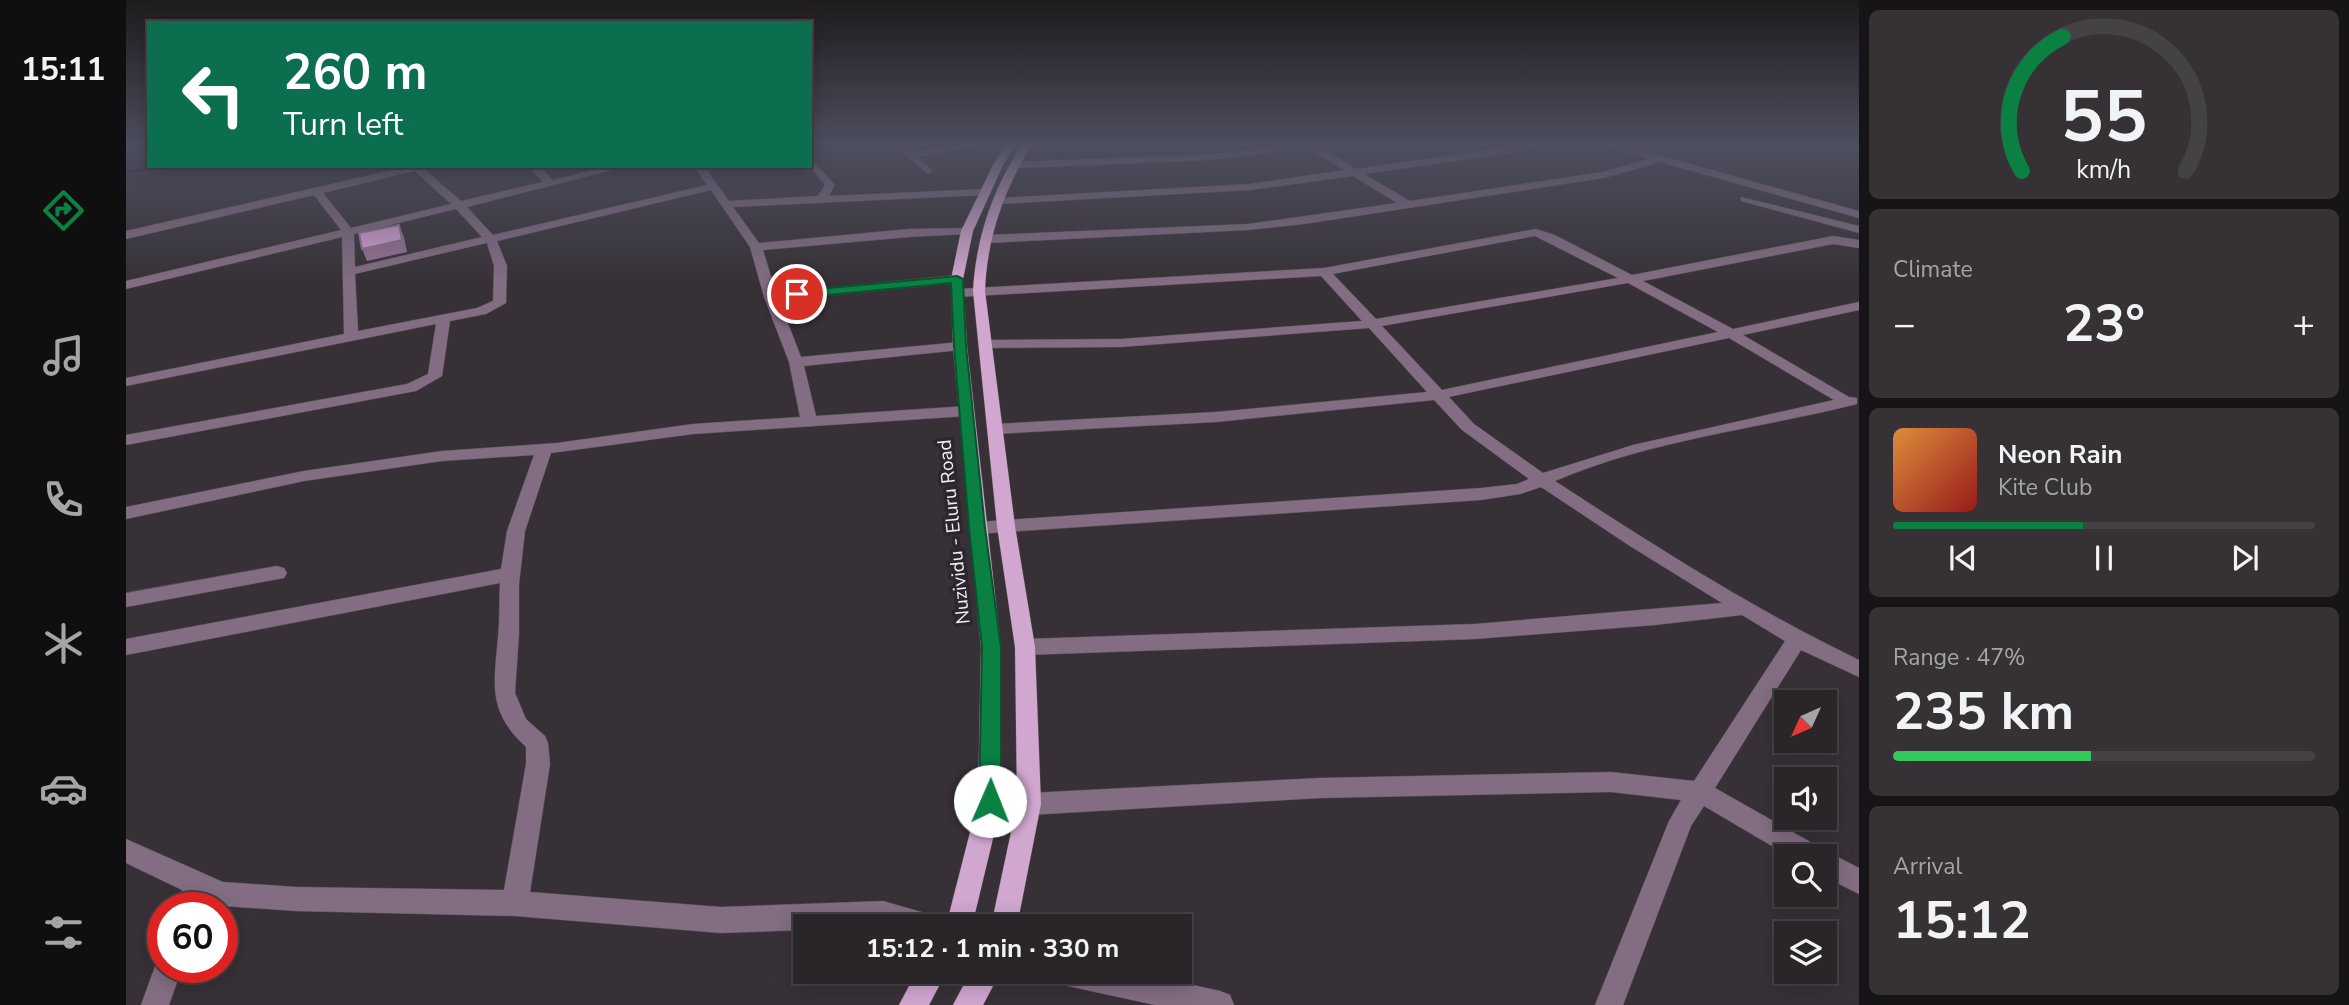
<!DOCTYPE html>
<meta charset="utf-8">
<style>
:root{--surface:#292529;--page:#353135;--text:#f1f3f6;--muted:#a5a5a8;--line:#454246;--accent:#0b8043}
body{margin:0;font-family:"Nunito Sans",sans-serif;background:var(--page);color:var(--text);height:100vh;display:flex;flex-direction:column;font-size:26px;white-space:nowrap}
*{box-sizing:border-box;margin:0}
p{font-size:23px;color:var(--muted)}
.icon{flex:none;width:38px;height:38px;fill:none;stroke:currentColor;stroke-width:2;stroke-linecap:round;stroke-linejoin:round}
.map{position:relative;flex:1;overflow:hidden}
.details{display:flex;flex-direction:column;gap:10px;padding:10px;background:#171417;width:490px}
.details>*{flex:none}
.guide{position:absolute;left:21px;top:21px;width:665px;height:147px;border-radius:0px;box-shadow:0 4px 18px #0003,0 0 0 2px var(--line);background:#0b6e4f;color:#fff;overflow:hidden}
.needle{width:46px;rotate:225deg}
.controls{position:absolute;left:1648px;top:690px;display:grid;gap:14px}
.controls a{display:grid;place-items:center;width:63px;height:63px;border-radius:0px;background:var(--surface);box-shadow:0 4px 18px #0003,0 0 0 2px var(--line);font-size:35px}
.speed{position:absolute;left:21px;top:892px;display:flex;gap:14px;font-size:35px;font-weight:700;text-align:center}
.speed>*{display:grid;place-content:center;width:91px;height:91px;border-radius:50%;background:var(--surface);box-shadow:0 4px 18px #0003,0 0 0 2px var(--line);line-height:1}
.speed .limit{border:10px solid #d22;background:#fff;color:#111}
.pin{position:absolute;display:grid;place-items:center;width:60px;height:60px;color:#fff;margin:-30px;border:4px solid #fff;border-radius:50%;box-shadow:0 2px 7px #0007}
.me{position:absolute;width:77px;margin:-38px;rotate:1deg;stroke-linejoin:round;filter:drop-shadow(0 0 5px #0008)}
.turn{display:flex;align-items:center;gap:24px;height:147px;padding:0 21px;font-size:32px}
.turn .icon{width:91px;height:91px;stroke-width:2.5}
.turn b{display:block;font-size:49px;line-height:60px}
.big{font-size:52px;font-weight:700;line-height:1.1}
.details .card{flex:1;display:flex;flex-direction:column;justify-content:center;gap:10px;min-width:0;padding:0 24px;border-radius:10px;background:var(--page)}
.details .dial{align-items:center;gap:0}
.dial svg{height:182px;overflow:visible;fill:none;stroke:var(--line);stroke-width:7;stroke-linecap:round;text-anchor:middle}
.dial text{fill:var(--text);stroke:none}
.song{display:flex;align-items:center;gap:21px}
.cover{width:84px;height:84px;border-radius:10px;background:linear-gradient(135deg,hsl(30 70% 55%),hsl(0 70% 35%))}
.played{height:7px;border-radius:4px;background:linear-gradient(90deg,var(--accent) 45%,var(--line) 45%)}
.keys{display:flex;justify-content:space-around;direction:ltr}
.heat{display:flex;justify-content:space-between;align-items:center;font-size:38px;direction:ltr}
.charge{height:10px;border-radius:5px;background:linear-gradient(90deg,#34c759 47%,var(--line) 0)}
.trip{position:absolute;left:667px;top:914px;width:399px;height:70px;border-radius:0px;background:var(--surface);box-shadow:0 4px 18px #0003,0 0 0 2px var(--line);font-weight:700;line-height:70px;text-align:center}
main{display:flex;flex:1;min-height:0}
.dock{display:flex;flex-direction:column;width:126px;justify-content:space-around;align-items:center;background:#100f10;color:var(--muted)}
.dock .icon{width:49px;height:49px}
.dock .active{color:var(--accent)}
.dock b{font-size:32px;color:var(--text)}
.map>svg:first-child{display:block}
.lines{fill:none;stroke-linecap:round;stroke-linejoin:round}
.stream{stroke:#340a34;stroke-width:3.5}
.minor-casing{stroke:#554f55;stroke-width:1}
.major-casing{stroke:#554f55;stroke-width:1}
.minor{fill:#836d82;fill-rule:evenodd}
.major{fill:#d1a6cf;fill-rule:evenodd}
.shaded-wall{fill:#967294}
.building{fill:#d6a3d4;stroke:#967294;stroke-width:2}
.route{fill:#0b8043;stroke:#07532c;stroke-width:2}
.labels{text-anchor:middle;stroke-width:7;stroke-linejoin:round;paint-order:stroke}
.street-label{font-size:19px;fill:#f3eff3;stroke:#2d272d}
</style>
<main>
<nav class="dock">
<b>15:11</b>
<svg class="icon active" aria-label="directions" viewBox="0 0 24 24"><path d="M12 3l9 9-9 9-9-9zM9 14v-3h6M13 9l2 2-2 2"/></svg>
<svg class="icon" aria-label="music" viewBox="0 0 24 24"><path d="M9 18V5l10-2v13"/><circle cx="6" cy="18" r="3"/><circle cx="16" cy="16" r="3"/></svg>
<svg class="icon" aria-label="phone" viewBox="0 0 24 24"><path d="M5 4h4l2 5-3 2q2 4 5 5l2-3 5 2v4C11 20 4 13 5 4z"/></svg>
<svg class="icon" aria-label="climate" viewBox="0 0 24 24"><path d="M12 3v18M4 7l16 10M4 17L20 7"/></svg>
<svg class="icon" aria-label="car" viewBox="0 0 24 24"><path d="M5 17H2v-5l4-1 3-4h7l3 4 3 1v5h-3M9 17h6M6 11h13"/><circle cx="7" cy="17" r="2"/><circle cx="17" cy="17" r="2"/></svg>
<svg class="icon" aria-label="filters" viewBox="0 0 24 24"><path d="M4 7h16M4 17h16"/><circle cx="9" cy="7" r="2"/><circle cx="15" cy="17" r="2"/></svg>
</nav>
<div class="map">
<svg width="1733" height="1005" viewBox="0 0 1733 1005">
<rect width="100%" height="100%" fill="#373137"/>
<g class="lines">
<path class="stream" d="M0 172 37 166"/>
<defs>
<path id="minor" d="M765 143H775L786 152 846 143H869L792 157 807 171 802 174Z
M1174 143H1200L1193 146 1230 169 1406 143H1421L1398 151 1238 174 1284 201 1477 172 1523 159 1474 143H1489L1733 211V218L1534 162 1478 178 1178 224 1122 230 861 243 855 239 861 235 1122 224 1271 203 1227 176 1124 190 873 204 868 201 873 198 1124 184 1218 170 1182 148 1086 160 889 168 884 165 889 162 1086 154Z
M684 158 709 185 703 196 858 189 863 192 858 195 607 207 633 243 783 229 841 228 847 231 841 234 783 237 637 250 650 293 831 275 837 279 831 283 653 300 675 357 834 342 841 346 834 350 678 366 690 416 841 406 849 411 841 416 567 434 425 453 399 531 393 584V633L389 693 400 719 419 736 422 743 424 764 404 892 595 907 757 901 813 917 817 926H679V930L595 933 389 916 170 911 97 906 79 899 76 908H50L56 890 0 863V839L97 882 170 887 378 890 400 764V747C361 711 368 685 372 637 374 619 373 601 374 583L0 655V639L375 569 381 531 408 455 316 461 178 481 0 519V507L178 471 316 451 431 443 567 424 674 417 663 362 638 297 624 247 585 190 371 241 381 266 380 303 360 314 324 321 316 376 290 391 0 445V435L281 384 302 374 310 324 0 386V378L218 334 216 237 0 289V281L215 230 188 195 0 239V231L284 166H303L298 169 335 201 417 182 402 166H413L427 180 483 166H502L341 207 367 235 581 185 568 166H578L603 201 692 196 699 185 683 166ZM289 171 325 204 225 228 197 193ZM330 209 356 237 229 267 228 234ZM361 243 368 266 367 301 351 308 232 331 229 274Z
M1615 197 1733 226V233L1615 201Z
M1410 229 1429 235 1506 275 1707 236 1733 240V248L1707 244 1517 281 1607 329 1733 302V310L1617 335 1723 397 1731 398V404C1631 429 1525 440 1429 481 1527 545 1627 609 1733 660V677L1675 650 1589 788 1695 848 1697 852 1708 855 1733 868V894L1699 877V856H1663L1578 806 1565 826 1497 1005H1469L1543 821 1555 800 1485 792 1194 798 903 815 895 811 891 804 895 797 903 793 1194 778 1485 772 1568 781 1659 641 1616 615 1529 625 1349 639 899 655 892 653 889 647 892 641 899 639 1349 624 1596 603 1504 546 1415 487 1394 494 1355 500 851 534 842 528 851 522 1355 488 1391 484 1403 479 1336 430 1308 400 1090 422 869 434 861 429 869 424 1090 412 1301 392 1243 328 995 347 859 348 852 344 859 340 995 339 1236 321 1195 276 832 297 826 293 832 289 1198 268ZM1409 236 1492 278 1250 319 1207 274ZM1502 283 1592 332 1316 390 1256 326ZM1603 338 1708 400 1507 445 1417 473 1348 424 1323 397Z
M151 566 158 568 161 573 158 578 0 607V593Z
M37 956V968H56L43 1005H15L32 958Z
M923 971H1003L1094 991 1104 995 1108 1005H1029L937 985 927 981Z"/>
<path id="major" d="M881 143H891L878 163 847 231 837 279 841 346 875 648 876 801 846 926H820L852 801 855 648 827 346 825 279 835 231 868 163Z
M897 143H907C878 189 861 237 859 291L889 526 909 647 915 804 891 926H865L891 804 889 647 871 526 847 291C850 237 867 188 897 143Z
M791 971H821L803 1005H773Z
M845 971H875L857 1005H827Z"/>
</defs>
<use href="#minor" class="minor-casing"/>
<use href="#major" class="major-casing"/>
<use href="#minor" class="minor"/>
<use href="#major" class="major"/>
</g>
<path class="shaded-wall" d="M273 225 278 237 281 252 241 261 236 249Z"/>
<path class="building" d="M273 225 276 240 236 249 233 233Z"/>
<linearGradient id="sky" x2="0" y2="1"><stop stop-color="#1e1b1e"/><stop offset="0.51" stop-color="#4d4e5e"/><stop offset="1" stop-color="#4d4e5e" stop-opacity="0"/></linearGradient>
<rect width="1733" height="283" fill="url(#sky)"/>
<path class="route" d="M831 276 837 279 840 346 859 528 875 648V801L872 808 864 811 856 808 853 801 856 648 843 528 828 346 825 283 671 298 666 294 671 291Z"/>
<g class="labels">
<g class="street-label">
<text transform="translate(827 532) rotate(-96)" y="7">Nuzividu - Eluru Road</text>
</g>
</g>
</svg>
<div class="controls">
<a><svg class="needle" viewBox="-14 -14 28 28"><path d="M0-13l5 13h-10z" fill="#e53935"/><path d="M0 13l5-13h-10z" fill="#a5a5a8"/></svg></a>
<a><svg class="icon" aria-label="sound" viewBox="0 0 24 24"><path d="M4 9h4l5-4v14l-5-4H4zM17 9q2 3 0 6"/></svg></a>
<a><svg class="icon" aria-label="search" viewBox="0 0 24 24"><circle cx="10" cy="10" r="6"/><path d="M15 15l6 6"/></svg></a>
<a><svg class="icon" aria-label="layers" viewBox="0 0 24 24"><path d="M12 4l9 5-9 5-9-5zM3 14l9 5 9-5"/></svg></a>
</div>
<div class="speed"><div class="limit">60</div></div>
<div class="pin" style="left:671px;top:294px;background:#d93025"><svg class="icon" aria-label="arrive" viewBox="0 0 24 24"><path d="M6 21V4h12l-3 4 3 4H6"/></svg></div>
<svg class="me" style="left:864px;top:801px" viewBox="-20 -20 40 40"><circle r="19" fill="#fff"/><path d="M0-13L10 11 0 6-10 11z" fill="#0b8043"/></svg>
<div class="trip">15:12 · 1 min · 330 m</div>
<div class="guide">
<div class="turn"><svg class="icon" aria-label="left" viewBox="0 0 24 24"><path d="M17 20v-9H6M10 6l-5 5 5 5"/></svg><div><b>260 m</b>Turn left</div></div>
</div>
</div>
<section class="details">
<div class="card dial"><svg viewBox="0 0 100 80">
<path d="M14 69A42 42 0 1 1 86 69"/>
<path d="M14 69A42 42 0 0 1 32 10" stroke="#0b8043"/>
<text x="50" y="56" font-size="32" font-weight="700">55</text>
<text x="50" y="72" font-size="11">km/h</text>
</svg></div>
<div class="card"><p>Climate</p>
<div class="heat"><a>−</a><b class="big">23°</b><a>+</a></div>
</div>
<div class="card">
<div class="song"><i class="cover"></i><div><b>Neon Rain</b><p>Kite Club</p></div></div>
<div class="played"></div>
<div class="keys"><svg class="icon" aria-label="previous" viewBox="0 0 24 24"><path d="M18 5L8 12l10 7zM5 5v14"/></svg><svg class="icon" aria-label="pause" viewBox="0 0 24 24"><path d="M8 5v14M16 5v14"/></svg><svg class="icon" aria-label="next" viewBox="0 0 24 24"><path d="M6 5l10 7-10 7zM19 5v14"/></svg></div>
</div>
<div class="card"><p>Range · 47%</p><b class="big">235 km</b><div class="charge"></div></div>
<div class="card"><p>Arrival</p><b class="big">15:12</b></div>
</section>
</main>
